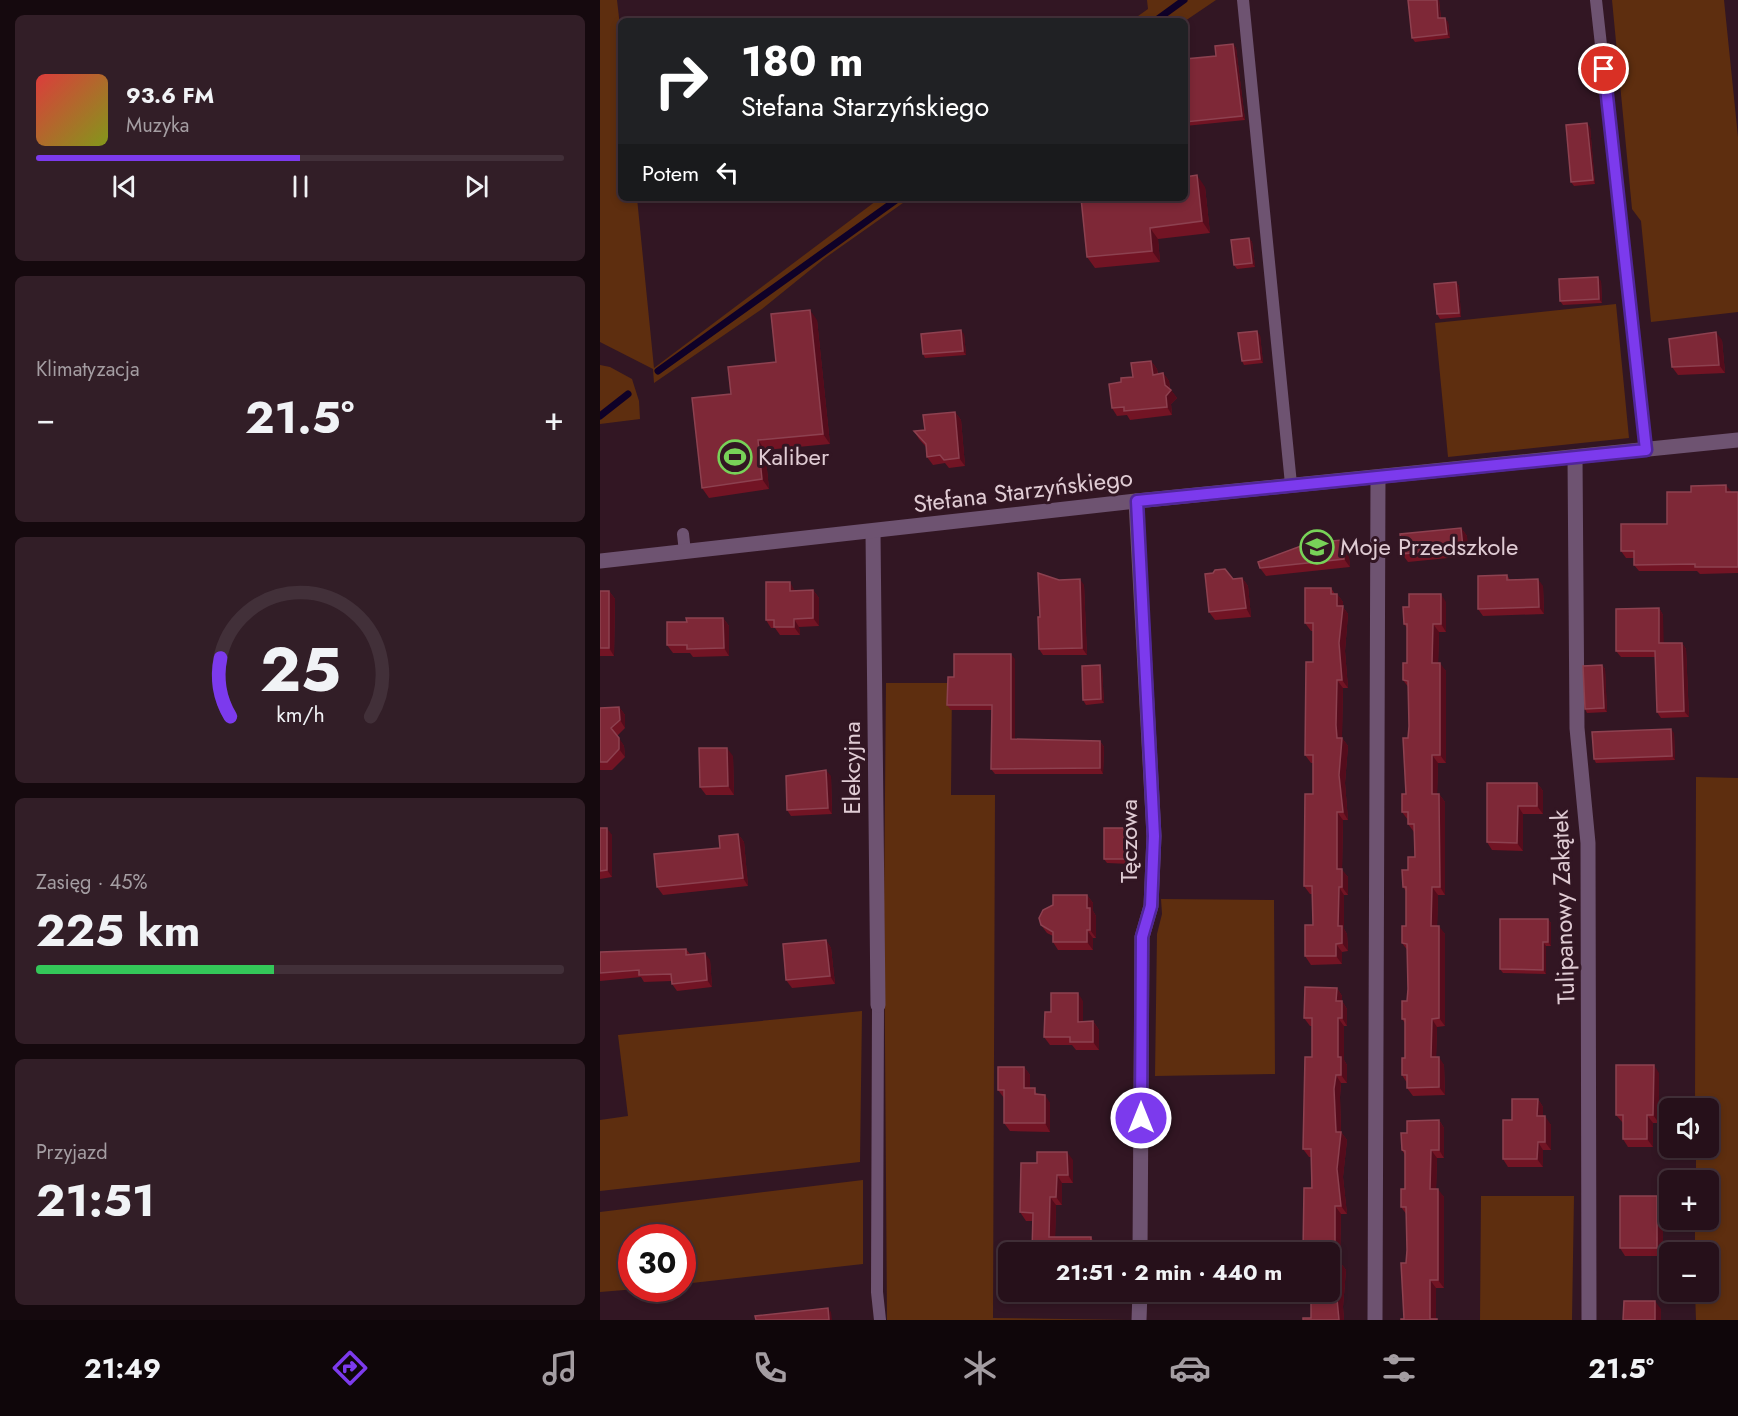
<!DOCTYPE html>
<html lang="pl">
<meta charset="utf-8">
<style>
:root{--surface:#26101a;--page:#321e27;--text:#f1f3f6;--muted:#a49da2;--line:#423039;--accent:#7c3aed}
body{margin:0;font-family:Jost,sans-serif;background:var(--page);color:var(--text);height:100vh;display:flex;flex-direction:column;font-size:22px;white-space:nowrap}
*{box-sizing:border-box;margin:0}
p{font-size:20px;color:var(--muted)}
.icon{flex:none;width:33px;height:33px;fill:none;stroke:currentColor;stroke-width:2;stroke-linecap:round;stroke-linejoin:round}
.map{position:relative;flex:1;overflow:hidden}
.drawer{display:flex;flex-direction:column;gap:15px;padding:15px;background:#15090e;width:600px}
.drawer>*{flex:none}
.top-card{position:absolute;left:18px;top:18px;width:570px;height:183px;border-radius:9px;box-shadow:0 3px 9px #0003,0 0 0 2px var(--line);background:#202124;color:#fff;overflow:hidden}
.controls{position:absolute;left:1059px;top:1098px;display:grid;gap:12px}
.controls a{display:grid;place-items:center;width:60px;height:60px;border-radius:9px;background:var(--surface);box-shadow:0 3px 9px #0003,0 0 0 2px var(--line);font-size:30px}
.speed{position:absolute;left:18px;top:1224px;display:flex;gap:12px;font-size:30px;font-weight:700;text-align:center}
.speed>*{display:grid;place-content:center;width:78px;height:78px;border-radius:50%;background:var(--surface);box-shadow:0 3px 9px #0003,0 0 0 2px var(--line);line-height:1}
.speed .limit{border:9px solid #d22;background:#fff;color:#111}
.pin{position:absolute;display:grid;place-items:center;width:51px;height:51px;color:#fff;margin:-26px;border:3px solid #fff;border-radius:50%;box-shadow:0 2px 6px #0007}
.me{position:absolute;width:66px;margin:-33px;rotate:0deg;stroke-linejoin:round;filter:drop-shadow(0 0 4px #0008)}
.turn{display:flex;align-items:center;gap:21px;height:126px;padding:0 24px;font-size:27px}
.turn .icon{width:78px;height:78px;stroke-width:2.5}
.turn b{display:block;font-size:42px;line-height:51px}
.then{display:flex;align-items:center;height:57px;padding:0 24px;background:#0003;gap:12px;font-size:22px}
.big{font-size:45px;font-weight:700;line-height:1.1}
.drawer .widget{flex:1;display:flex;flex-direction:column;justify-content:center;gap:9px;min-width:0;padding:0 21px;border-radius:9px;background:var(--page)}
.drawer .dial{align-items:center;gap:0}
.dial svg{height:156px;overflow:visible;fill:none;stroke:var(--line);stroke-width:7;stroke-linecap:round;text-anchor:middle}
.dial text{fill:var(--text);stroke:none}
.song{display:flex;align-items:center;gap:18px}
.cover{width:72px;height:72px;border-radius:9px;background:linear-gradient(135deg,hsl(0 70% 55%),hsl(70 70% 35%))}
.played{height:6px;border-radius:3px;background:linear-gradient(90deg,var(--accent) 50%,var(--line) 50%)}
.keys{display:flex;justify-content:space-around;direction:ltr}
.heat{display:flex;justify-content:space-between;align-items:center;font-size:33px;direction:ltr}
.charge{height:9px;border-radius:4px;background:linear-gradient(90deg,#34c759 45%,var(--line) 0)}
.trip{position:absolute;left:398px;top:1242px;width:342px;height:60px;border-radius:9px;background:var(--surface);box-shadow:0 3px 9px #0003,0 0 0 2px var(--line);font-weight:700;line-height:60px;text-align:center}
.tab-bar{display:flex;height:96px;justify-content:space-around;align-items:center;background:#0f060a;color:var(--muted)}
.tab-bar .icon{width:42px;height:42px}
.tab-bar .current{color:var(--accent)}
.tab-bar b{font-size:27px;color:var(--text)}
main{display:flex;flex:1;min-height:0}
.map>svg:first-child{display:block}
.green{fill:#5e2e0f}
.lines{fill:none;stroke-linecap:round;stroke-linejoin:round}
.stream{stroke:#0f0128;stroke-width:7}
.service{stroke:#6e5371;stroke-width:12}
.minor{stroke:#6e5371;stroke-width:15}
.tertiary{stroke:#6e5371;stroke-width:15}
.wall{fill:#721424}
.shaded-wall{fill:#540c1c}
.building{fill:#7e2837;stroke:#8d4150;stroke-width:1.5}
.route-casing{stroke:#51269a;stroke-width:15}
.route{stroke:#7c3aed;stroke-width:10}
.labels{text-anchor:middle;stroke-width:6;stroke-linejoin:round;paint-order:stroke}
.poi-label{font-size:24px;fill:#e0ccd4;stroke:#321623;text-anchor:start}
.street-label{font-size:24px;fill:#e0ccd4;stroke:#321623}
</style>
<main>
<section class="drawer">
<div class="widget">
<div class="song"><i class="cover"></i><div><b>93.6 FM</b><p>Muzyka</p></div></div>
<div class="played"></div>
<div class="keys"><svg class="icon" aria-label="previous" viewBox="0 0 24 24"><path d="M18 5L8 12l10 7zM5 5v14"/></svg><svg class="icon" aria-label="pause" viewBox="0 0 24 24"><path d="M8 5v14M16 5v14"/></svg><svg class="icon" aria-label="next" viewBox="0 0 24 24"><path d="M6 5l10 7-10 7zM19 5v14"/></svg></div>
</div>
<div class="widget"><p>Klimatyzacja</p>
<div class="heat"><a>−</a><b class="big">21.5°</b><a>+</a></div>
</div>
<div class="widget dial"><svg viewBox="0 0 100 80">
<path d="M14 69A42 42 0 1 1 86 69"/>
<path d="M14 69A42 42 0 0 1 9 39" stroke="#7c3aed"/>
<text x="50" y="56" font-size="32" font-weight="700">25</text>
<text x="50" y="72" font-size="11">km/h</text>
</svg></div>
<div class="widget"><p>Zasięg · 45%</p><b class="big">225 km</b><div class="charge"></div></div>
<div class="widget"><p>Przyjazd</p><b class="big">21:51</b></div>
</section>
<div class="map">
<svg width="1138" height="1320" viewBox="0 0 1138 1320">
<rect width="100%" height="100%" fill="#321623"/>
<path class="green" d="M0 0H17L21 35V198H37L54 368 280 198H310L225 258 162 309 54 383 53 369 0 342Z
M547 0H616L585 21H531L548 9Z
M1012 0H1124L1138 137V312L1051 322 1041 221 1032 209Z
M1016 304 1029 438 848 457 835 323Z
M0 365 10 367 32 379 39 401 40 419 0 424Z
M286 683H352L351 795H395L393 1318 527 1320H287L284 905Z
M1096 777 1138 778V1320H1096L1095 1292H1108V1252H1095V1220H1108V1180H1096V1148H1108V1108H1095Z
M561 899 674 900 675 1074 555 1076 557 934 562 914Z
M262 1011 260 1162 0 1191V1120L28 1116 18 1035Z
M263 1180V1264L83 1284 82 1238H32V1288L37 1289 0 1292V1212Z
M881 1196H974L972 1320H880Z"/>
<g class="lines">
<path class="stream" d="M555 21 584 0
M58 371 299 198
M0 416 28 394"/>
<path class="service" d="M643 0 691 484
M996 0 1046 450
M83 534 85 552
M278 1005 277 1292 280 1320"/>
<path class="minor" d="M975 457 977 728 988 843 989 1320
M536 501 554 836 551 906 542 937 540 1252
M273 532 278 1005
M539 1320 540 1292
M775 1320 778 478"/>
<path class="tertiary" d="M0 561 536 501 1138 440"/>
</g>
<path class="wall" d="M808 0H839L841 18 848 22 850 38 815 42 812 38Z
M633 44 636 48 645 120 585 126V59L616 56Z
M990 127 995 184 974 186 971 182Z
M605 187 610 233 558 239 560 262 495 268 487 257Z
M649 238 652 242 655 267 637 269 634 265Z
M1001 281 1002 303 963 305 960 301Z
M856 282 859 286 861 317 840 319 837 314Z
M217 320 230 444 165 450 169 489 109 498 102 488 176 362Z
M364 334 366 355 325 358 323 354Z
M660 335 663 363 644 365 642 361Z
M1122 340 1125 373 1078 375 1072 367Z
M551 361 557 369 558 374 563 373 569 381 570 389 577 398 571 404 572 415 530 420 527 415 517 416 512 408 521 382 533 377Z
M355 412 361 420 365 466 349 468 345 463 333 465 327 457 326 447 319 439 314 431 325 430Z
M1131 492H1138V573L1100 574 1097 571H1039L1034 565V558H1026L1021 551Z
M861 528 867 536 868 556 808 562 802 554Z
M748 548 750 567 666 576 660 568Z
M613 573 633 579 642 578 648 586 651 617 615 620 609 612Z
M907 575 910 580 943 586 944 614 883 616 878 609Z
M459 580 484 585 487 655H443L439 649 440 617Z
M731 588 735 594H737L743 602V607L748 614 745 651 748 688H743L742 733V738L748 746 745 783 748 820H743L742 870 748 877V895H744V929L747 934 748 951 742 952V964L711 965 705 956 713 925 712 894H710L704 886 713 794V763H711L705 755 713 662V631H711L705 623Z
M213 590 219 598V626L199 627 200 635H180L175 628H171L166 620 195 591Z
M0 591H9L15 599 14 656H0Z
M846 602V632H839L838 663 846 671V763H838L837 794H839L845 802V895H838L837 926 845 934V1026L837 1027 836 1057 844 1065 845 1095 813 1096 807 1088V1083L802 1075 805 1058V1023L802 1019 807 1001 808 989V951L802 943 806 926V891L803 887 808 870 815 857 814 832 808 824V820L802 812 806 794 809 726V688L803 680 807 663V628L804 624 809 607Z
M1059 608 1063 615V643H1082L1086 649 1089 717 1061 718 1057 712 1056 657H1021L1016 651Z
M123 618 129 626V656L93 657 90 653H73L67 645 87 622Z
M415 659V740L500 741 504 747 503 774H395L391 769 392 710H351L347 705 354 677Z
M1002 665 1005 669 1007 712 987 713 985 709Z
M502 669 504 703 486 705 483 700Z
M19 707 25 715V728L17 736 24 746 25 757 12 770H0V708Z
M1074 733 1075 760 996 763 994 759Z
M133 756 134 795H106L100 787Z
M231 776 232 814 191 816 187 810Z
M937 783 943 791V814H923V851L892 850 887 842Z
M0 828 12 835V877L0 879Z
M527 828 530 832V864L507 863 504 859Z
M138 834 144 842 148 886 63 895 57 887 120 848Z
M487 895 493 903V911L496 916V938H493V950H458L453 942V936L447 933 441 925Z
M948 919 951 923V946H946V974L903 973 900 969Z
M226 940 231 948 235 984 192 988 186 980Z
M86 949 90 954 110 960 112 987 77 991 72 984V981L44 982 41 977 0 981V952Z
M737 988 742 996V1001L747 1009V1026H744V1060L747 1065V1083H741L740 1097 741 1132 747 1140 743 1177 747 1214H741L740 1258V1262L746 1270 743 1307 744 1320H703L711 1318V1157H709L703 1149 712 1057V1026H710L704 1018Z
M483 1001V1022L493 1021 499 1030V1050H476L472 1045H450L444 1037 451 1012Z
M424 1067 430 1075V1088L450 1103V1132L410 1131 404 1123V1098L398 1090Z
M1059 1073V1123H1053V1147H1028L1023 1139V1123L1016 1115Z
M938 1099 943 1107V1116L951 1125V1150H943V1167H908L903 1159 912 1120Z
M839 1120 844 1128V1158H837L836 1189 844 1197V1288H836V1319H804L807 1250V1215L801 1207 805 1189V1155L802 1150Z
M473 1160V1183H462V1205H456L455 1237H491L496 1245V1252H432L433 1221H426L420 1212 437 1163Z
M1063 1205V1256H1025L1020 1248Z
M434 1292H460V1297L438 1296Z"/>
<path class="shaded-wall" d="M837 0H839L841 22 838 18Z
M845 18 848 22 850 38 847 34Z
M633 44 636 48 645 120 642 116Z
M987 123 990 127 995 184 993 180Z
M597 175 605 187 610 233 602 221Z
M550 228 558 239 560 262 552 251Z
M649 238 652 242 655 267 652 263Z
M998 277 1001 281 1002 303 999 299Z
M856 282 859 286 861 317 859 313Z
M210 310 217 320 230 444 223 434Z
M361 330 364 334 366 355 363 351Z
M657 331 660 335 663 363 660 359Z
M1116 332 1122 340 1125 373 1119 365Z
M551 361 557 369 558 383 553 375Z
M563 373 569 381 570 391 571 390 577 398 571 404 572 415 567 407Z
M355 412 361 420 365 466 359 458Z
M158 440 165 450 169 489 162 479Z
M1126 485 1131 491V499L1126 492Z
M861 528 867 536 868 556 863 548Z
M742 540 748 548 750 567 744 559Z
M642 578 648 586 651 617 646 608Z
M480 579 484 585 487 655 482 648Z
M938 579 943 586 944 614 939 607Z
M190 582 195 591H190Z
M213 590 219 598V626L213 618Z
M9 591 15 599 14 656 9 648Z
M737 594 743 602V607L748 614 745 651 748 688 742 680 739 643Z
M841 594 846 602V632L841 624Z
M1059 608 1063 615 1064 650 1059 643Z
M123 618 129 626V656L124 648Z
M194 619 199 627 200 635 194 627Z
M833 624 839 632 838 671 832 663Z
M1082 643 1086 649 1089 717 1084 711Z
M411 654 415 659V745L411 739Z
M840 663 846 671V763L840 755Z
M500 665 502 669 504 703 501 699Z
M1002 665 1005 669 1007 712 1004 708Z
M737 680 743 688 742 739V738L748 746 745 783 748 820 743 812 739 775 736 725Z
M19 707 25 715V728L20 720Z
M1071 729 1074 733 1075 760 1072 756Z
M19 738 24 746 25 757 19 749Z
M500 741 504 747 503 774 500 768Z
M127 748 133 756 134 795 128 786Z
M832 755 838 763 837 802 832 794Z
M226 770 231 776 232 814 228 808Z
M937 783 943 791V814L937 806Z
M839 794 845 802V895L840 887Z
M918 806 923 814V851L917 843Z
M737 812 743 820 742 870 748 877V895L742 887 737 869Z
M7 828 12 835V877L7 870Z
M527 828 530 832V864L527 859Z
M138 834 144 842 148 886 143 878Z
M739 887 744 895V929L747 934 748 951 742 943 738 926Z
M832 887 838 895 837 934 831 926Z
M487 895 493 903V911L496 916V938L490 930 487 908Z
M948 919 951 923V946L948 942Z
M839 926 845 934V1026L839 1018Z
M487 930 493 938V950L487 942Z
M226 940 231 948 235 984 230 976Z
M943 942 946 946V974L943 970Z
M736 944 742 952V964L736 956Z
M105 953 110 960 112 987 107 980Z
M737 988 742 996V1001L747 1009V1026L742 1018 736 1001Z
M478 993 483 1001V1030L478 1022Z
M738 1018 744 1026V1060L747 1065V1083L741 1075 738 1057Z
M832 1019 837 1027 836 1065 831 1057Z
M493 1021 499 1030V1050L493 1042Z
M839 1057 844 1065 845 1095 839 1087Z
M1054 1065 1059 1073V1123L1053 1115Z
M424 1067 430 1075V1096L424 1088Z
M736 1075 741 1083 740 1097 741 1132 747 1140 743 1177 747 1214 741 1206 737 1169 734 1089Z
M445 1095 450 1103V1132L445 1123Z
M938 1099 943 1107V1124L937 1116Z
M1047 1115 1053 1123V1147L1047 1139Z
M945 1116 951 1125V1150L945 1142Z
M839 1120 844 1128V1158L839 1150Z
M938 1142 943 1150V1167L937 1159Z
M831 1150 837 1158 836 1197 830 1189Z
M467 1152 473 1160V1183L468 1175Z
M457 1175 462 1183V1205L456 1197Z
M838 1189 844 1197V1288L838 1280Z
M1057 1196 1063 1205V1256L1057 1248Z
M450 1197 456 1205 455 1245 449 1237Z
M735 1206 741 1214 740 1262 746 1270 743 1307 744 1320H739L737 1299 735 1250Z
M491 1237 496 1245V1252H491Z
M830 1280 836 1288V1320L830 1319Z
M1055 1301 1061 1309V1320H1055Z
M228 1308 231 1312 232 1320H229Z"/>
<path class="building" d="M808 0H837L838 18H845L847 34 812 38Z
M633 44 642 116 585 122V59L616 56 615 46Z
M987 123 993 180 971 182 966 125Z
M597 175 602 221 550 228 552 251 487 257 481 198H585V177Z
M649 238 652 263 634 265 631 240Z
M998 277 999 299 960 301 959 279Z
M856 282 859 313 837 314 834 284Z
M210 310 223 434 158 440 162 479 102 488 92 398 131 394 128 367 176 362 171 314Z
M361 330 363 351 323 354 321 334Z
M657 331 660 359 642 361 638 333Z
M1116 332 1119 365 1072 367 1069 339Z
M551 361 553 375 563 373 565 385 571 390 566 396 567 407 524 411V407L512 408 509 384 521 382V378L533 377 531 363Z
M355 412 359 458 344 460 340 455 327 457 326 444 314 431 325 430 323 415Z
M1126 485V492H1138V567H1095V564L1034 565V551H1021V524H1067V492H1091V486Z
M861 528 863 548 802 554 800 534Z
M742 540 744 559 660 568 658 562 709 543Z
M625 569 633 579 642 578 646 608 609 612 605 574 613 573 615 570Z
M438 573 459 580 480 579 482 648 439 649 438 617H440Z
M907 575V580L938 579 939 607 878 609V576Z
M166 582H190V591L213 590V618L194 619V627H174V620H166Z
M705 588H731V594H737V606H743L739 643 742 680H737L736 725 737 738H742L739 775 743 812H737V869H742V887H739L738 926H742V943L736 944V956H705V925H713L712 886H704L705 794H713V755H705L706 662H713V623H705Z
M0 591H9V648H0Z
M809 594H841V624H833L832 663H840V755H832V794H839L840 887H832L831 926H839V1018L832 1019 831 1057H839V1087L807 1088V1075H802V1058H805V1019H802V1001H807L808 989 807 944 802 943V926H806V887H803L802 870H808V857H815L814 824H808V812H802V794H806L803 738H808L809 726 808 681 803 680V663H807V624H804L803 607H809Z
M1059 608V643H1082L1084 711 1057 712 1055 651H1016V609Z
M86 618H123L124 648 87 649V645H67V622H87Z
M354 654H411V739L500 741V768L391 769 392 705H347L348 677H354Z
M500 665 501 699 483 700 482 666Z
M1002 665 1004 708 985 709 983 666Z
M19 707 20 720 11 728 19 738V749L7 762H0V708Z
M1071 729 1072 756 994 759 992 732Z
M99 748H127L128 786 100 787Z
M226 770 228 808 187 810 186 776Z
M887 783H937V806H918L917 843 887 842Z
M0 828H7V870L0 871Z
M504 828H527V859H504Z
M138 834 143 878 57 887 54 854 120 848 119 836Z
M453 895H487V908H490V930H487V942H453V932L441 925 439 918 443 910 453 905Z
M900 919H948V942H943V970L900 969Z
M226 940 230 976 186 980 183 944Z
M86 949V955L105 953 107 980 72 984 71 974 39 975V970L0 973V952Z
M705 987 737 988 736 1001H742V1018H738V1057H741V1075H736L734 1089 736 1132H741L737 1169 741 1206H735V1262H740L737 1299 739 1320H703V1318H711V1292H729V1252H703L704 1188H712L711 1149H703L705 1057H712V1018H704Z
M451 993H478V1022L493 1021V1042H470V1037H444L445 1012H451Z
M1016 1065H1054L1053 1115H1047V1139H1023V1115H1016Z
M398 1067H424V1088H435V1094L445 1095V1123H404V1090H398Z
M912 1099H938L937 1116H945V1142H938L937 1159H903V1120H912Z
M839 1120V1150H831L830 1189H838V1280H830V1319H837V1320H801V1319H804L801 1263H806L807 1250 806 1207H801V1189H805V1151L802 1150 801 1133H807V1121Z
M437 1152H467L468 1175H457L456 1197H450L449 1237H491V1252H432L433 1213 420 1212 421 1163H437Z
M1020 1196H1057V1248H1020Z
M1024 1301H1055V1320H1023Z
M228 1308 229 1320H156L155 1316Z"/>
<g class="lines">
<defs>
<path id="route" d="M541 1118 542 937 551 906 554 836 537 501 1046 450 1004 69"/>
</defs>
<use href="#route" class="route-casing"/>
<use href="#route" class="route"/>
</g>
<defs>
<symbol id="stadium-ring" viewBox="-11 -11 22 22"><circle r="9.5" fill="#321623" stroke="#78d258" stroke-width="1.5"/><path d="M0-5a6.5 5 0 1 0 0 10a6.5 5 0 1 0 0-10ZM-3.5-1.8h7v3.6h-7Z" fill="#78d258"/></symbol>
<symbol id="school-ring" viewBox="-11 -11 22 22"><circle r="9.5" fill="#321623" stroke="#78d258" stroke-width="1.5"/><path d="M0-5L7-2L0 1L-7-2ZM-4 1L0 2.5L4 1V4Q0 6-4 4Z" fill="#78d258"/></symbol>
</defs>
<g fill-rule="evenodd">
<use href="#stadium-ring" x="116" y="438" width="38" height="38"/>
<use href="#school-ring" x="698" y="528" width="38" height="38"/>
</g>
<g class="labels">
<g class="poi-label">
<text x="158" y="465">Kaliber</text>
<text x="740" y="555">Moje Przedszkole</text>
</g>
<g class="street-label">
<text transform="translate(423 491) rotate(-7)" y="8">Stefana Starzyńskiego</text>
<text transform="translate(252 768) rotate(-90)" y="8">Elekcyjna</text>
<text transform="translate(529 841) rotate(-90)" y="8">Tęczowa</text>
<text transform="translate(963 907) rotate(-92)" y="8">Tulipanowy Zakątek</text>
</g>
</g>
</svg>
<div class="controls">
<a><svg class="icon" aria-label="sound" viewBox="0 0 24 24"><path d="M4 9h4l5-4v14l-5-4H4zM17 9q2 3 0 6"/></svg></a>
<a>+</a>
<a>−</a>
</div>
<div class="speed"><div class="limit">30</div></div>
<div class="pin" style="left:1004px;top:69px;background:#d93025"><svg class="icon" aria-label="arrive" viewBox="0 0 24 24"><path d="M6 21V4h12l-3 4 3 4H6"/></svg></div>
<svg class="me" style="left:541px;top:1118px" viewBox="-20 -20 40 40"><circle r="17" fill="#7c3aed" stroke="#fff" stroke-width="3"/><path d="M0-11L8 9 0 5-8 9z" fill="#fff"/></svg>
<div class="trip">21:51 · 2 min · 440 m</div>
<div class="top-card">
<div class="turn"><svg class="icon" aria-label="right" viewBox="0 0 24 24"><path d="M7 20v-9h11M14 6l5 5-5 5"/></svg><div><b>180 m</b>Stefana Starzyńskiego</div></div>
<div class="then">Potem<svg class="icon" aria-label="left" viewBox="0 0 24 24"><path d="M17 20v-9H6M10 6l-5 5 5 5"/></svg></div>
</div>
</div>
</main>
<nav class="tab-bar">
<b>21:49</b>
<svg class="icon current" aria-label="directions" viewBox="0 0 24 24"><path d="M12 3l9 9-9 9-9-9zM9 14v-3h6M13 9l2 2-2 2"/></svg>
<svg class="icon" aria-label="music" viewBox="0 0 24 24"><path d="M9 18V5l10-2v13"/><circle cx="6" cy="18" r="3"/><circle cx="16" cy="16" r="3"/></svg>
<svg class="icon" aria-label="phone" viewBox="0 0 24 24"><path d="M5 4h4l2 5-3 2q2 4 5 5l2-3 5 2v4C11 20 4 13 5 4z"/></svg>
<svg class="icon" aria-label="climate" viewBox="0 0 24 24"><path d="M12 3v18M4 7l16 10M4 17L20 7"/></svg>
<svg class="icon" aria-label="car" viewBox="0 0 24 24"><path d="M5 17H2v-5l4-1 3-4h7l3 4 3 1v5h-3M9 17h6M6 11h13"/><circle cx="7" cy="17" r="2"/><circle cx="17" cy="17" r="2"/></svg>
<svg class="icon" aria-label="filters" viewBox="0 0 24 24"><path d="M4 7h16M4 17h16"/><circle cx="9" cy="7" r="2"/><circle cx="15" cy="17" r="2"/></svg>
<b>21.5°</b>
</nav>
